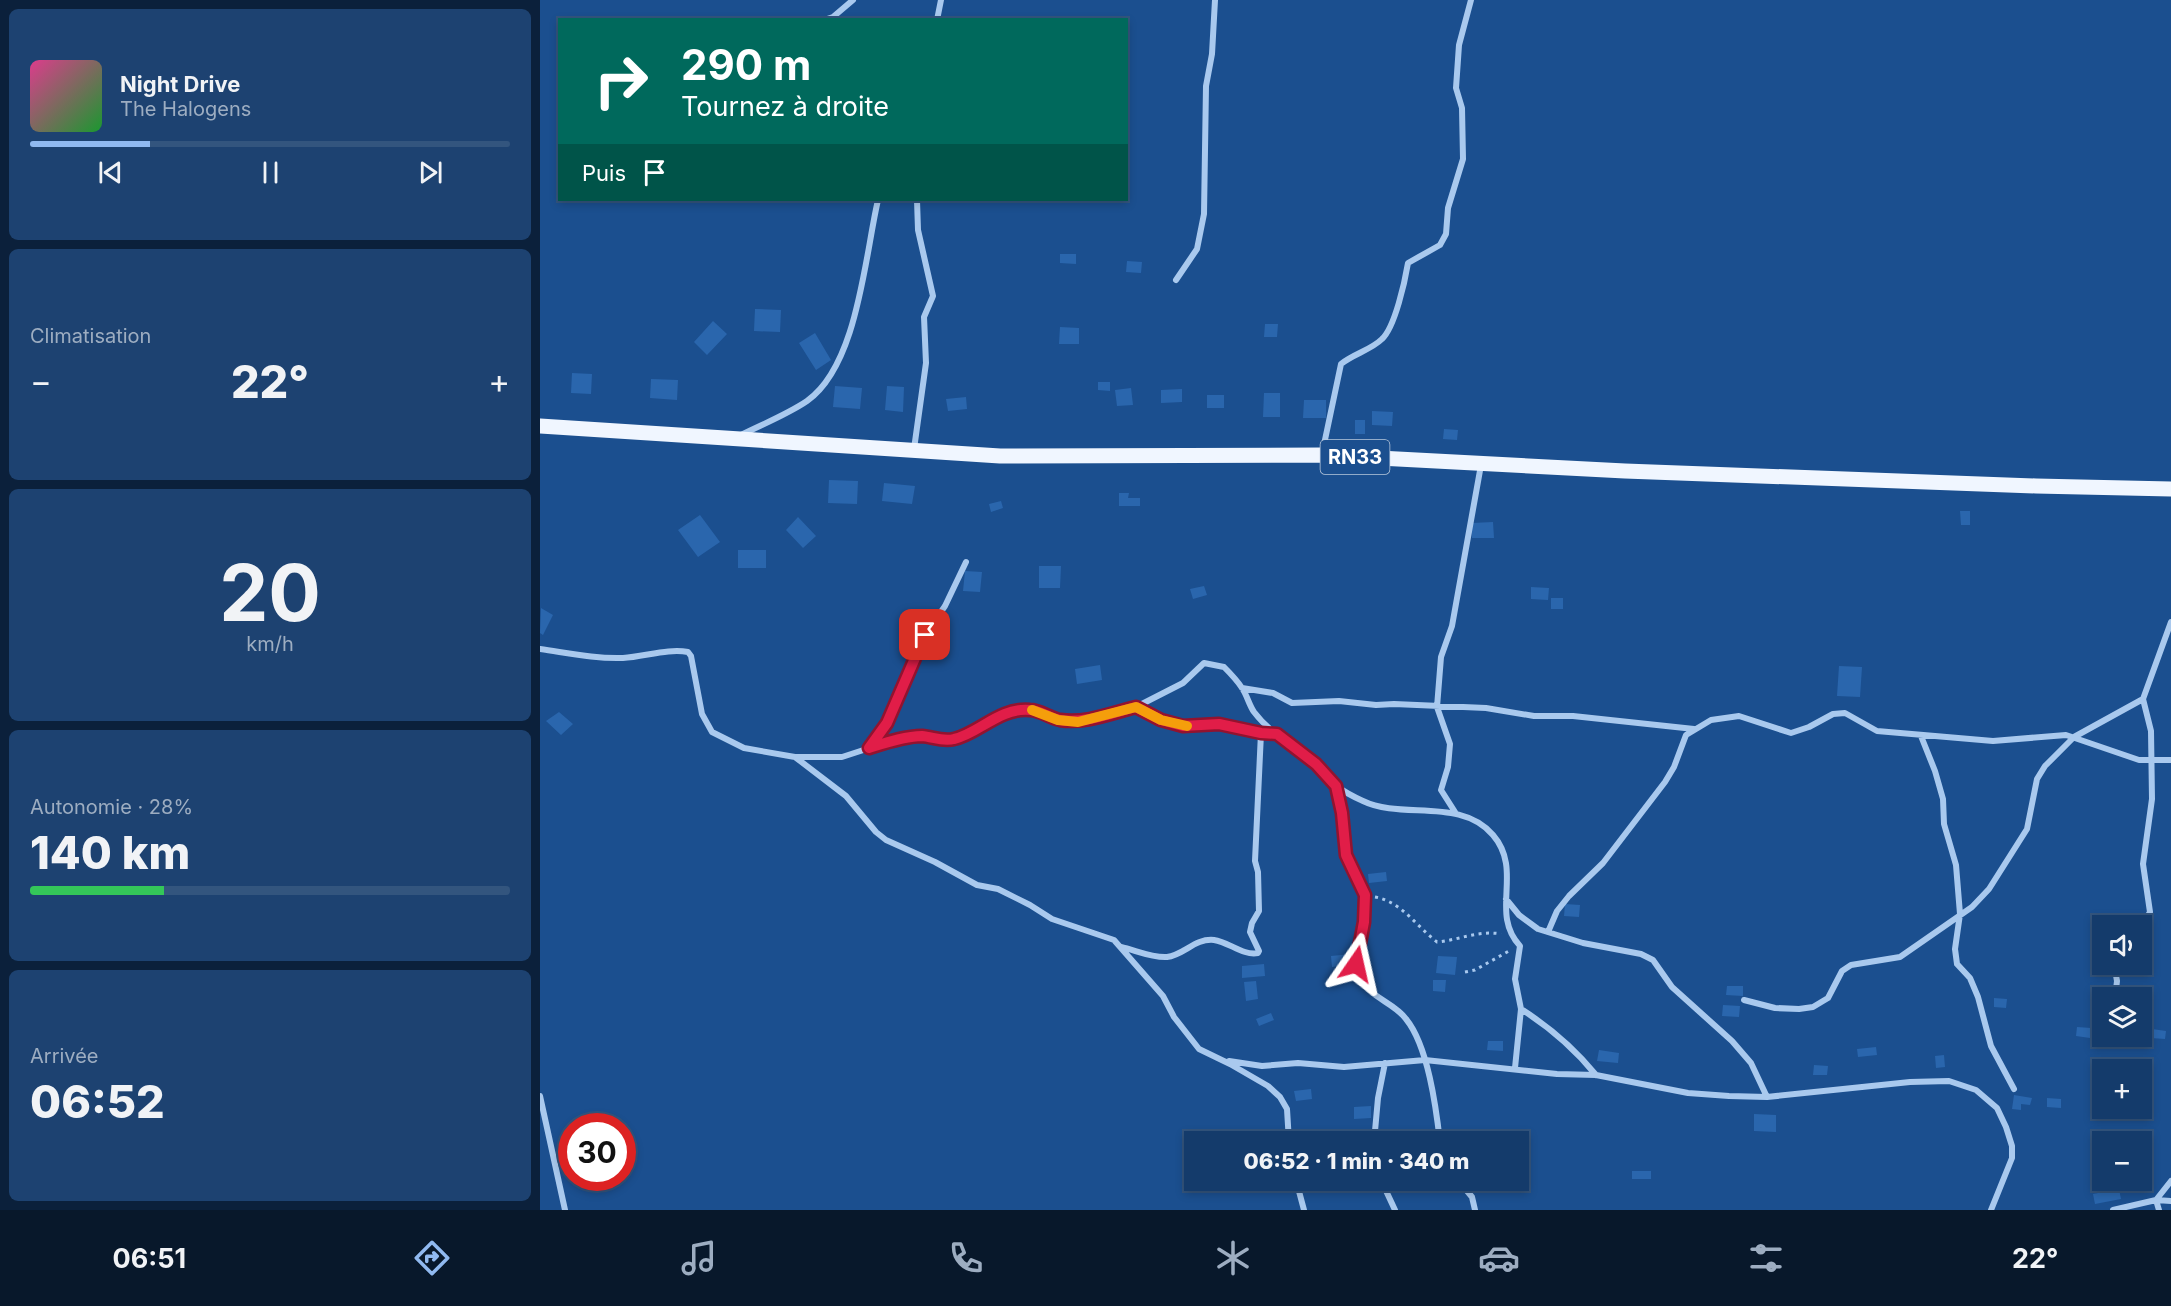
<!DOCTYPE html>
<html lang="fr">
<meta charset="utf-8">
<style>
:root{--surface:#143b6b;--page:#1d4271;--text:#f1f3f6;--muted:#9dadc1;--line:#33557e;--accent:#90b9f0}
body{margin:0;font-family:Inter,sans-serif;background:var(--page);color:var(--text);height:100vh;display:flex;flex-direction:column;font-size:22px;white-space:nowrap}
*{box-sizing:border-box;margin:0}
p{font-size:20px;color:var(--muted)}
.icon{flex:none;width:33px;height:33px;fill:none;stroke:currentColor;stroke-width:2;stroke-linecap:round;stroke-linejoin:round}
.map{position:relative;flex:1;overflow:hidden}
.sheet{display:flex;flex-direction:column;gap:9px;padding:9px;background:#0b203b;width:540px}
.sheet>*{flex:none}
.banner{position:absolute;left:18px;top:18px;width:570px;height:183px;border-radius:0px;box-shadow:0 3px 9px #0003,0 0 0 2px var(--line);background:#00695c;color:#fff;overflow:hidden}
.buttons{position:absolute;left:1552px;top:915px;display:grid;gap:12px}
.buttons a{display:grid;place-items:center;width:60px;height:60px;border-radius:0px;background:var(--surface);box-shadow:0 3px 9px #0003,0 0 0 2px var(--line);font-size:30px}
.speed{position:absolute;left:18px;top:1113px;display:flex;gap:12px;font-size:30px;font-weight:700;text-align:center}
.speed>*{display:grid;place-content:center;width:78px;height:78px;border-radius:50%;background:var(--surface);box-shadow:0 3px 9px #0003,0 0 0 2px var(--line);line-height:1}
.speed .limit{border:9px solid #d22;background:#fff;color:#111}
.pin{position:absolute;display:grid;place-items:center;width:51px;height:51px;color:#fff;margin:-26px;border-radius:12px;box-shadow:0 3px 9px #0006}
.me{position:absolute;width:66px;margin:-33px;rotate:11deg;stroke-linejoin:round;filter:drop-shadow(0 0 4px #0008)}
.turn{display:flex;align-items:center;gap:21px;height:126px;padding:0 24px;font-size:27px}
.turn .icon{width:78px;height:78px;stroke-width:2.5}
.turn b{display:block;font-size:42px;line-height:51px}
.then{display:flex;align-items:center;height:57px;padding:0 24px;background:#0003;gap:12px;font-size:22px}
.big{font-size:45px;font-weight:800;line-height:1.1}
.sheet .tile{flex:1;display:flex;flex-direction:column;justify-content:center;gap:9px;min-width:0;padding:0 21px;border-radius:9px;background:var(--page)}
.sheet .dial{align-items:center;gap:0}
.dial b{font-size:78px;line-height:1}
.song{display:flex;align-items:center;gap:18px}
.cover{width:72px;height:72px;border-radius:9px;background:linear-gradient(135deg,hsl(330 70% 55%),hsl(130 70% 35%))}
.played{height:6px;border-radius:3px;background:linear-gradient(90deg,var(--accent) 25%,var(--line) 25%)}
.keys{display:flex;justify-content:space-around;direction:ltr}
.heat{display:flex;justify-content:space-between;align-items:center;font-size:33px;direction:ltr}
.charge{height:9px;border-radius:4px;background:linear-gradient(90deg,#34c759 28%,var(--line) 0)}
.trip{position:absolute;left:644px;top:1131px;width:345px;height:60px;border-radius:0px;background:var(--surface);box-shadow:0 3px 9px #0003,0 0 0 2px var(--line);font-weight:800;line-height:60px;text-align:center}
.menu{display:flex;height:96px;justify-content:space-around;align-items:center;background:#08182b;color:var(--muted)}
.menu .icon{width:42px;height:42px}
.menu .active{color:var(--accent)}
.menu b{font-size:27px;color:var(--text)}
main{display:flex;flex:1;min-height:0}
.map>svg:first-child{display:block}
.building{fill:#2a66ad}
.lines{fill:none;stroke-linecap:round;stroke-linejoin:round}
.path{stroke:#a9c9ee;stroke-width:3;stroke-dasharray:3 4.5;stroke-linecap:butt}
.street{stroke:#a9c9ee;stroke-width:6}
.primary{stroke:#f0f6ff;stroke-width:15}
.route-casing{stroke:#92132f;stroke-width:15}
.route{stroke:#e11d48;stroke-width:10}
.slow{stroke:#f59e0b;stroke-width:10}
.labels{text-anchor:middle;stroke-width:6;stroke-linejoin:round;paint-order:stroke}
.shield{fill:#1b4f8f;stroke:#bbcadd;stroke-width:1.5}
.shield-label{font-size:20px;font-weight:bold;fill:#fff}
</style>
<main>
<section class="sheet">
<div class="tile">
<div class="song"><i class="cover"></i><div><b>Night Drive</b><p>The Halogens</p></div></div>
<div class="played"></div>
<div class="keys"><svg class="icon" aria-label="previous" viewBox="0 0 24 24"><path d="M18 5L8 12l10 7zM5 5v14"/></svg><svg class="icon" aria-label="pause" viewBox="0 0 24 24"><path d="M8 5v14M16 5v14"/></svg><svg class="icon" aria-label="next" viewBox="0 0 24 24"><path d="M6 5l10 7-10 7zM19 5v14"/></svg></div>
</div>
<div class="tile"><p>Climatisation</p>
<div class="heat"><a>−</a><b class="big">22°</b><a>+</a></div>
</div>
<div class="tile dial"><b>20</b><p>km/h</p></div>
<div class="tile"><p>Autonomie · 28%</p><b class="big">140 km</b><div class="charge"></div></div>
<div class="tile"><p>Arrivée</p><b class="big">06:52</b></div>
</section>
<div class="map">
<svg width="1631" height="1210" viewBox="0 0 1631 1210">
<rect width="100%" height="100%" fill="#1b4f8f"/>
<path class="building" d="M520 254H536V264L520 263Z
M587 261 602 262 601 273 586 272Z
M215 309 241 310 240 332 214 331Z
M173 321 187 334 167 355 154 342Z
M725 324H738L737 337H724Z
M520 327 539 328V344H519Z
M275 333 291 360 276 370 259 343Z
M32 373 52 374 51 394 31 393Z
M111 379 138 380 137 400 110 398Z
M558 382H570V391L558 390Z
M295 386 322 388 320 409 293 407Z
M347 386 364 387 363 412 345 410Z
M591 388 593 405 577 406 575 390Z
M642 389V402L621 403V390Z
M724 393H740V417H723Z
M667 395H684V408H667Z
M426 397 427 409 408 411 406 399Z
M764 400H786V418H763Z
M832 411 853 412 852 426 832 425Z
M815 420H825V434H815Z
M904 429 918 430 917 440 903 439Z
M289 480 318 481 317 504 288 503Z
M344 483 375 486 372 504 342 501Z
M579 493H589L588 498H600V506H579Z
M461 501 463 508 451 512 449 504Z
M1420 511H1430V525H1421Z
M160 515 180 542 158 557 138 530Z
M258 517 276 536 263 548 246 530Z
M953 522 954 538H932V523Z
M198 550H226V568H198Z
M499 566H521L520 588H499Z
M425 571 442 572 440 592 423 591Z
M664 586 667 595 653 599 650 589Z
M991 587 1009 588 1008 600 991 599Z
M1011 598H1023V609H1011Z
M1 608 13 615 3 635 0 633Z
M560 665 562 680 537 684 535 669Z
M1299 666 1322 667 1320 697 1297 696Z
M19 712 33 724 21 735 6 721Z
M846 872 847 881 829 883 828 874Z
M1025 904 1040 905 1039 917 1024 916Z
M811 954 812 965 792 967 791 956Z
M898 956 917 957 915 975 896 973Z
M724 964 725 976 702 978V966Z
M893 980H906L905 992 893 991Z
M716 981 718 999 706 1001 704 982Z
M1187 986H1203V996L1186 995Z
M1454 998 1467 999 1466 1008 1454 1007Z
M1183 1005 1200 1006 1199 1017 1182 1016Z
M731 1013 734 1020 719 1026 716 1019Z
M1537 1027 1551 1028 1550 1038 1536 1036Z
M1612 1029 1626 1031 1625 1039 1611 1038Z
M1568 1036H1579V1047H1568Z
M948 1041H963V1051L947 1050Z
M1336 1047 1337 1055 1318 1057 1317 1049Z
M1059 1050 1079 1053 1078 1063 1057 1061Z
M1404 1055 1405 1067 1396 1068 1395 1056Z
M1274 1065 1288 1066 1287 1075H1273Z
M771 1089 772 1099 756 1101 754 1091Z
M1474 1095 1492 1098 1490 1105 1481 1104V1110L1472 1109Z
M1507 1098 1521 1099V1108L1507 1107Z
M831 1106V1118L814 1119V1107Z
M1214 1114 1236 1115V1132L1214 1131Z
M1092 1171H1111V1179H1092Z
M1579 1189 1581 1199 1555 1204 1553 1194Z"/>
<g class="lines">
<path class="path" d="M835 897C862 902 876 926 897 942 919 940 939 930 961 934
M925 972 935 970 969 951"/>
<path class="street" d="M284 20 293 17 313 0
M397 20 401 0
M636 280 657 249 664 214 666 86 672 54 675 0
M201 435C223 424 248 414 267 401 318 365 325 255 338 200
M374 449 386 363 384 317 393 296 378 230 377 200
M782 454 801 364C813 354 831 350 842 339 855 327 865 281 868 263L900 245 906 234 908 208 923 159 922 108 916 88 919 45 931 0
M0 649C28 653 55 659 83 658 104 657 128 648 148 652L151 656 162 714 172 732 204 748 255 757 306 796 336 832 346 840 395 862 437 885 458 889 490 905 512 919 574 940 623 996 634 1017 659 1049 690 1064 728 1086 740 1097 747 1109 749 1142
M702 688 733 693 752 703 799 701 836 705 854 704 946 708 994 716H1033L1154 729
M596 707 621 720 643 726 679 724 721 733 737 734
M1381 736 1395 771 1403 799 1404 824 1416 865 1420 914 1415 949 1417 964 1430 978 1438 997 1451 1046 1474 1089
M329 748 347 723 385 635 405 606 426 562
M255 757H302L348 742 382 736 416 739 441 725 469 713 480 711 491 710 518 720 538 722 596 707 643 683 664 663 684 667C690 673 697 680 702 688 707 695 709 705 714 712 730 733 753 746 773 762 781 769 787 778 795 785 803 791 814 797 823 801 862 820 921 797 953 835 984 871 949 913 980 946L975 979 981 1009 975 1068
M796 786C799 801 803 816 804 831 805 838 804 846 806 854 809 868 822 880 825 895 829 922 810 951 819 976 827 997 854 1002 866 1019 888 1046 896 1107 900 1142
M915 812 901 790 908 767 910 744 897 707 901 657 912 626 941 465
M966 899 979 915 998 929 1043 943 1101 954 1113 960 1132 987 1192 1041 1211 1063 1227 1097
M1602 926 1610 912 1603 864 1612 799 1611 731 1603 699
M1008 932 1017 911 1029 896 1063 863 1125 782 1134 767 1146 735 1171 720 1199 716 1251 733 1269 727 1293 714 1305 713 1337 731 1453 741 1526 735 1599 760H1631
M581 947C595 950 612 958 627 957 644 955 655 938 674 940 689 942 703 956 718 953L719 951 710 932 712 923 719 911 718 872 715 861 721 733
M1574 964 1577 981 1575 998
M1204 1000 1235 1008 1259 1009 1273 1007 1288 998 1302 971 1311 965 1360 957 1432 907 1449 889 1487 829 1497 779 1505 766 1534 737 1603 699 1631 622
M981 1009C1011 1028 1034 1048 1056 1075
M689 1061 722 1066 758 1063 804 1067 885 1060 1017 1074 1056 1075 1148 1093 1189 1096 1227 1097 1370 1082 1409 1081 1436 1090 1457 1108 1466 1127 1472 1146V1158L1451 1210
M0 1096 25 1210
M834 1142 838 1098 845 1063
M756 1180 764 1210
M841 1180 855 1210
M918 1180 932 1197 935 1210
M1616 1200 1631 1181
M1616 1200 1619 1210
M1573 1210 1616 1200 1631 1201"/>
<path class="primary" d="M0 426 460 456 782 455 1085 471 1496 486 1631 489"/>
</g>
<g class="lines">
<defs>
<path id="route" d="M385 635 347 723 329 748C345 743 365 736 382 736 393 737 403 742 414 739 438 734 460 707 490 710 500 710 510 718 520 720 545 724 572 713 596 707L621 720 643 726 679 724 721 733 737 734 776 764 796 786 802 813 806 855 825 895 824 922 816 964"/>
</defs>
<use href="#route" class="route-casing"/>
<use href="#route" class="route"/>
<path class="slow" d="M492 710 518 720 538 722 596 707 621 720 647 726"/>
</g>
<g class="labels">
<rect class="shield" x="780.5" y="440" width="69" height="34" rx="4.5"/>
<g class="shield-label">
<text x="815" y="464">RN33</text>
</g>
</g>
</svg>
<div class="buttons">
<a><svg class="icon" aria-label="sound" viewBox="0 0 24 24"><path d="M4 9h4l5-4v14l-5-4H4zM17 9q2 3 0 6"/></svg></a>
<a><svg class="icon" aria-label="layers" viewBox="0 0 24 24"><path d="M12 4l9 5-9 5-9-5zM3 14l9 5 9-5"/></svg></a>
<a>+</a>
<a>−</a>
</div>
<div class="speed"><div class="limit">30</div></div>
<div class="pin" style="left:385px;top:635px;background:#d93025"><svg class="icon" aria-label="arrive" viewBox="0 0 24 24"><path d="M6 21V4h12l-3 4 3 4H6"/></svg></div>
<svg class="me" style="left:816px;top:964px" viewBox="-20 -20 40 40"><path d="M0-17L14 15 0 8-14 15z" fill="#e11d48" stroke="#fff" stroke-width="4"/></svg>
<div class="trip">06:52 · 1 min · 340 m</div>
<div class="banner">
<div class="turn"><svg class="icon" aria-label="right" viewBox="0 0 24 24"><path d="M7 20v-9h11M14 6l5 5-5 5"/></svg><div><b>290 m</b>Tournez à droite</div></div>
<div class="then">Puis<svg class="icon" aria-label="arrive" viewBox="0 0 24 24"><path d="M6 21V4h12l-3 4 3 4H6"/></svg></div>
</div>
</div>
</main>
<nav class="menu">
<b>06:51</b>
<svg class="icon active" aria-label="directions" viewBox="0 0 24 24"><path d="M12 3l9 9-9 9-9-9zM9 14v-3h6M13 9l2 2-2 2"/></svg>
<svg class="icon" aria-label="music" viewBox="0 0 24 24"><path d="M9 18V5l10-2v13"/><circle cx="6" cy="18" r="3"/><circle cx="16" cy="16" r="3"/></svg>
<svg class="icon" aria-label="phone" viewBox="0 0 24 24"><path d="M5 4h4l2 5-3 2q2 4 5 5l2-3 5 2v4C11 20 4 13 5 4z"/></svg>
<svg class="icon" aria-label="climate" viewBox="0 0 24 24"><path d="M12 3v18M4 7l16 10M4 17L20 7"/></svg>
<svg class="icon" aria-label="car" viewBox="0 0 24 24"><path d="M5 17H2v-5l4-1 3-4h7l3 4 3 1v5h-3M9 17h6M6 11h13"/><circle cx="7" cy="17" r="2"/><circle cx="17" cy="17" r="2"/></svg>
<svg class="icon" aria-label="filters" viewBox="0 0 24 24"><path d="M4 7h16M4 17h16"/><circle cx="9" cy="7" r="2"/><circle cx="15" cy="17" r="2"/></svg>
<b>22°</b>
</nav>
